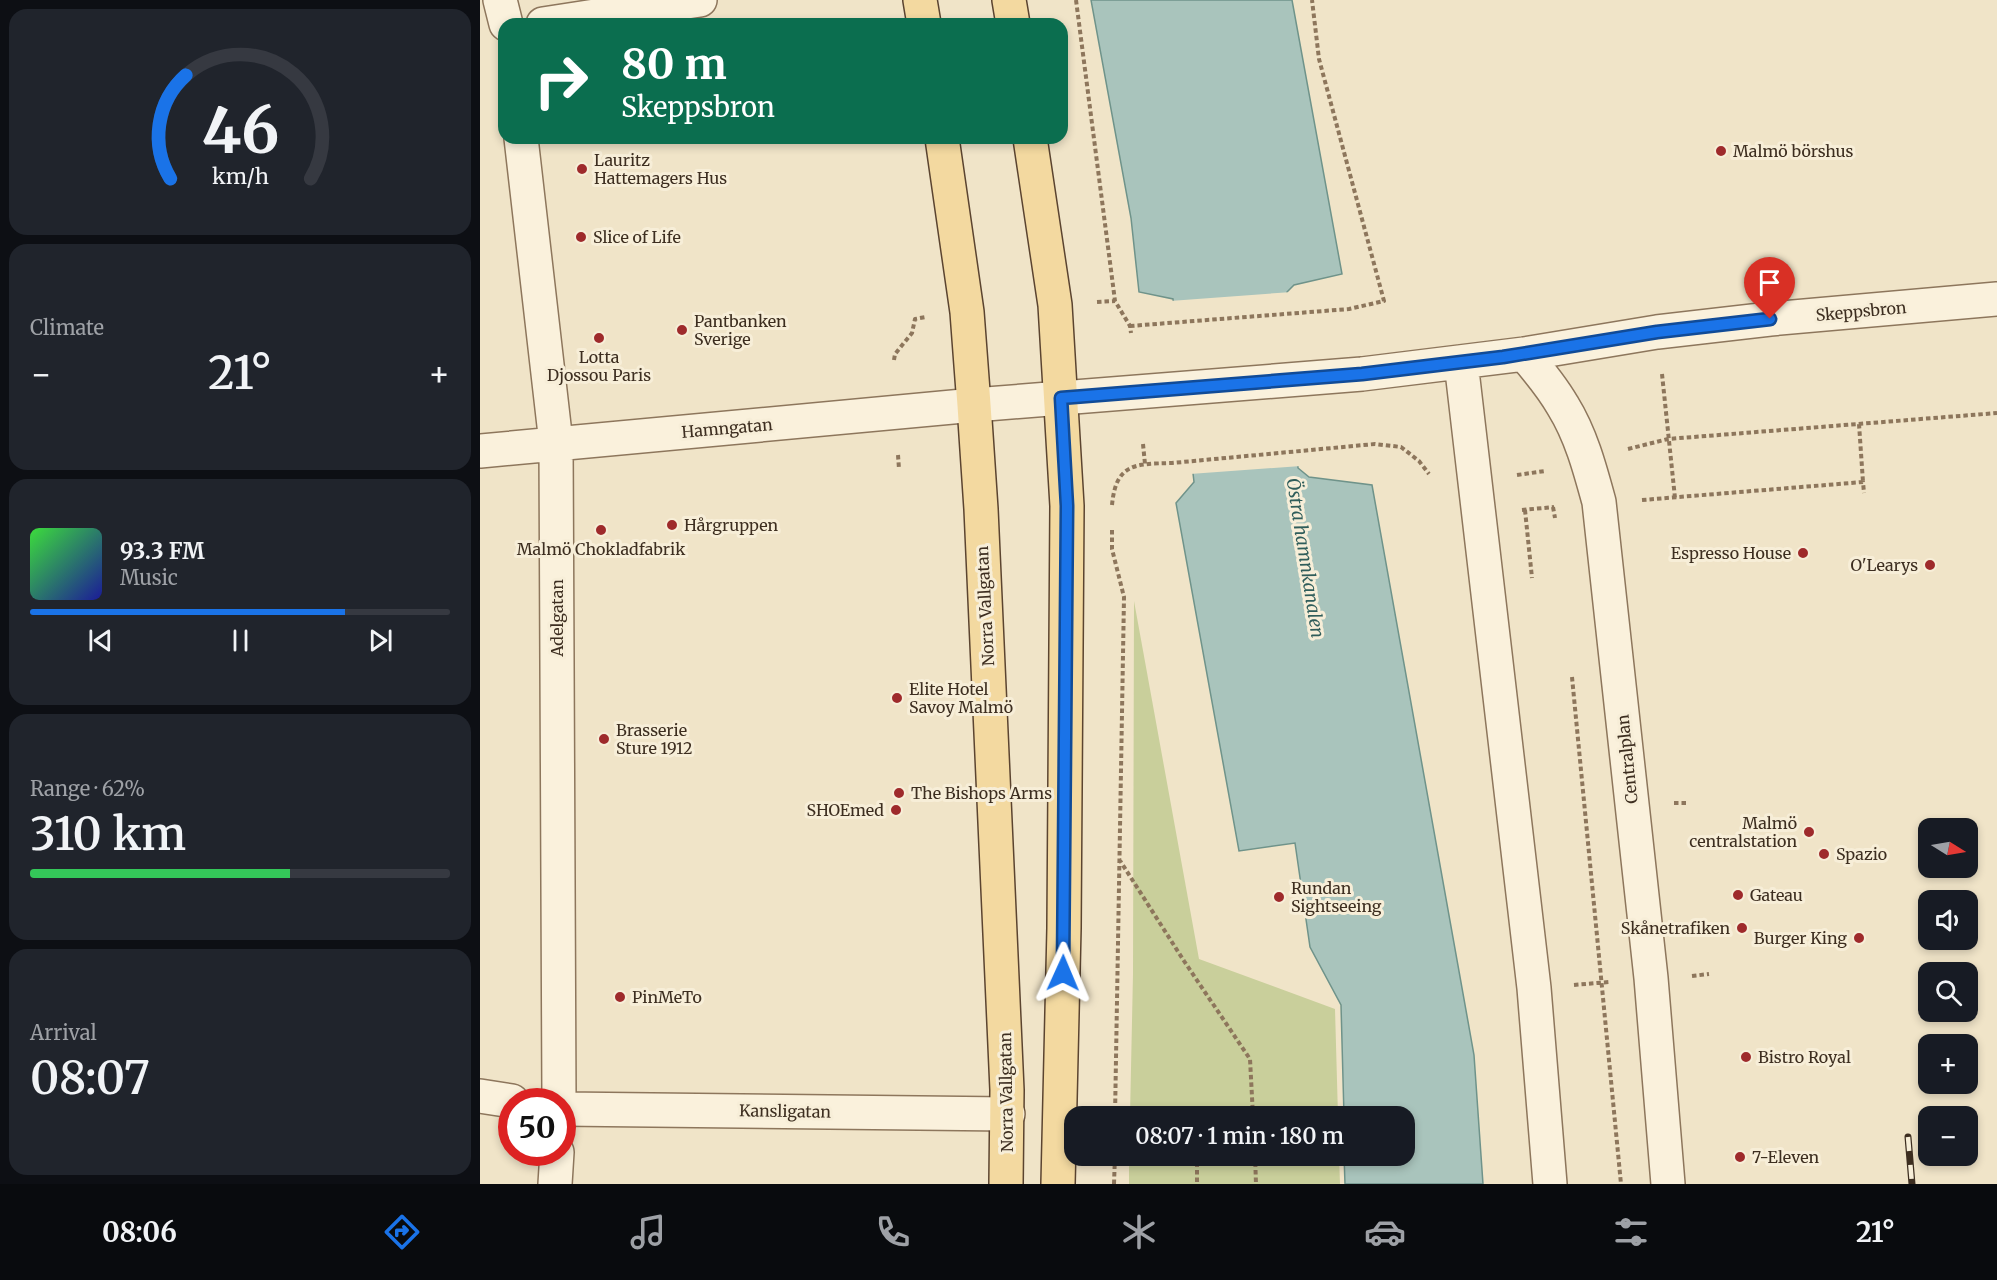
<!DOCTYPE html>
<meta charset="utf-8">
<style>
:root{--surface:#171b24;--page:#20242c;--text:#f1f3f6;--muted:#9ea1a6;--line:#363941;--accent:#1a73e8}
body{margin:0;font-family:Merriweather,serif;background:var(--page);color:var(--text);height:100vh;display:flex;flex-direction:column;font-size:22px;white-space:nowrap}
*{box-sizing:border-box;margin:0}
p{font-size:20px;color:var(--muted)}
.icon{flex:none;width:33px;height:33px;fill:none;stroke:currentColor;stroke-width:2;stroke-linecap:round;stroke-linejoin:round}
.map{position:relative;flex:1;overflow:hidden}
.panel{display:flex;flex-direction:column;gap:9px;padding:9px;background:#0d0f14;width:480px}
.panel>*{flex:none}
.hud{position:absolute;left:18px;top:18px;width:570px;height:126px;border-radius:18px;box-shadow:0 3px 9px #0003;background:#0b6e4f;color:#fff;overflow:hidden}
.needle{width:39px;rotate:101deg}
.fabs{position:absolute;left:1438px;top:818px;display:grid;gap:12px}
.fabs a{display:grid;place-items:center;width:60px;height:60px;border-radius:12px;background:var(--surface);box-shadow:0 3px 9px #0003;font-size:30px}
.speed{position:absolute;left:18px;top:1088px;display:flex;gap:12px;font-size:30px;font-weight:700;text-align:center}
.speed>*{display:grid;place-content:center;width:78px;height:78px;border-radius:50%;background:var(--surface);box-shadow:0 3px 9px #0003;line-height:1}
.speed .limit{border:9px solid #d22;background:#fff;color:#111}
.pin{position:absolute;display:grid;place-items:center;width:51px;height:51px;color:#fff;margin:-62px -26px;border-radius:50% 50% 50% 0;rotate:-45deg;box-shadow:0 0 6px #0007}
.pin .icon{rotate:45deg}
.me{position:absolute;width:66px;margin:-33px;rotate:1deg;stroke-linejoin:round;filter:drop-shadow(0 0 4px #0008)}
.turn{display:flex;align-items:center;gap:21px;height:126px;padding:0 24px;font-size:27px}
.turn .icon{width:78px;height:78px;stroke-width:2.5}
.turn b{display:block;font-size:42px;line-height:51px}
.big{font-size:45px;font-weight:600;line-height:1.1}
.panel .card{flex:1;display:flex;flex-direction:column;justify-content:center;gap:9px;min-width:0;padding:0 21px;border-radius:18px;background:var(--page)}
.panel .dial{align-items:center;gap:0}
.dial svg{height:156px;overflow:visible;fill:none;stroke:var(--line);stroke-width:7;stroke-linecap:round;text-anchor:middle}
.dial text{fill:var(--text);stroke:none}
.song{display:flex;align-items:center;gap:18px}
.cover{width:72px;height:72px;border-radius:9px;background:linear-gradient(135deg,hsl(120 70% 55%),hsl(240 70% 35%))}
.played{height:6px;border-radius:3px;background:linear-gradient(90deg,var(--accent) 75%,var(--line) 75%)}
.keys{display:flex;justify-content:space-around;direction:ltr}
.heat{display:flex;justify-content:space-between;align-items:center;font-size:33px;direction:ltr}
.charge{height:9px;border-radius:4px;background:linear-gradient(90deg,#34c759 62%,var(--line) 0)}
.trip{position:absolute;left:584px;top:1106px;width:351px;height:60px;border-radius:18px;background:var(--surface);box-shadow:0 3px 9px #0003;font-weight:600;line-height:60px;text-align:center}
.menu{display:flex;height:96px;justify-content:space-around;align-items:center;background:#090b0e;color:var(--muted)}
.menu .icon{width:42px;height:42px}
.menu .current{color:var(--accent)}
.menu b{font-size:27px;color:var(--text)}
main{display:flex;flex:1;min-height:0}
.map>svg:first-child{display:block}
.green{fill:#c9cf9b}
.water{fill:#a9c4bc;stroke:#6f938a;stroke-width:1.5}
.pier{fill:#f0e4c8}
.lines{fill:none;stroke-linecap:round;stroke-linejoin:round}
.minor-casing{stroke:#8d765c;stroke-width:36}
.major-casing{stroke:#5b4430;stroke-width:36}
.path{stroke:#8d765c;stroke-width:4;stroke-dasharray:4.5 3;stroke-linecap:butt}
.minor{stroke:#faf1dc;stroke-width:33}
.major{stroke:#f3d9a0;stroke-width:33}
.rail-casing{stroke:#3d2e20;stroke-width:7}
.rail{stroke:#f7eed8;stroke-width:4.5;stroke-dasharray:14;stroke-linecap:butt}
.route-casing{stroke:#114b97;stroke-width:15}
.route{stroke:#1a73e8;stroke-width:10}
.poi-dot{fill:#9e2a2b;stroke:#f7eed8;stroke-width:2}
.labels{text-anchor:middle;stroke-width:6;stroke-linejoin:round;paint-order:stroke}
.poi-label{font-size:16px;fill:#3d2e20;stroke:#f7eed8;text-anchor:start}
.street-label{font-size:16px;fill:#3d2e20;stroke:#f7eed8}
.water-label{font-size:18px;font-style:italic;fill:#2f5d5a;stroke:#f7eed8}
</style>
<main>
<section class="panel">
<div class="card dial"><svg viewBox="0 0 100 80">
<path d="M14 69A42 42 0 1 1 86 69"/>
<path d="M14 69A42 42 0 0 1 22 16" stroke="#1a73e8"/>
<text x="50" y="56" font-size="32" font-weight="700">46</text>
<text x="50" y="72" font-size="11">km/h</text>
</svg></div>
<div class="card"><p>Climate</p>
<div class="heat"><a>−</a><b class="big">21°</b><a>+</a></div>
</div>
<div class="card">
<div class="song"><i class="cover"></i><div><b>93.3 FM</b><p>Music</p></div></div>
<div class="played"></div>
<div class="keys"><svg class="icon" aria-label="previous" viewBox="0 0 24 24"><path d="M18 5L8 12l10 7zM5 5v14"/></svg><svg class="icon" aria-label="pause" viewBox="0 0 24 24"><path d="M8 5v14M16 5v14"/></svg><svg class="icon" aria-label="next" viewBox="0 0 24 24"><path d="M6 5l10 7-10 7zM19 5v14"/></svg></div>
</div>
<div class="card"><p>Range · 62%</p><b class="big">310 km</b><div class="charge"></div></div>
<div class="card"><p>Arrival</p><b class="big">08:07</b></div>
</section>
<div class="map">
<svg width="1517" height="1184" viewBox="0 0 1517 1184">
<rect width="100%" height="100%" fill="#f0e4c8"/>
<path class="green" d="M654 601 719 959 855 1009 858 1116H650L653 974Z
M649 1155H859L860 1184H649Z"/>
<path class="water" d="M611 0H812L862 274 814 285 807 292 818 468 829 477 892 485 994 1055 1003 1184H865L864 1155H924V1116H864L861 1005 830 947 815 843 759 851 696 503 714 482 693 299 659 292 651 218Z"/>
<path class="pier" d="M812 292 821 466 710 474 690 301Z"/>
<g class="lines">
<defs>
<path id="minor" d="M20 0 26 24
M63 24 220 0
M41 138 76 443 79 1101
M1044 354C1058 370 1072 387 1083 406 1101 435 1110 469 1119 502L1171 978 1188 1184
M981 362 1054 988 1070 1184
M0 451 494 405 882 374 1044 354 1177 332 1290 319 1517 299
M0 1096 32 1101
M82 1109 528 1114
M75 1184 77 1152"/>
<path id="major" d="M440 0 444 24
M529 0 533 24
M462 138 487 312 494 405 501 509 527 1090 526 1184
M550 138 575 305 587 506 584 928 578 1184"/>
</defs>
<use href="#minor" class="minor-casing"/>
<use href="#major" class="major-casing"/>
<path class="path" d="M596 0 635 301 650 326 651 333
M617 302 635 301
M650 326 869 309 904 301 839 59 832 0
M414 360 415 354 432 333 435 319 446 317
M1182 374 1195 498
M1379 424 1383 482
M663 444 665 464
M1148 449 1188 439 1517 413
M418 455 419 469
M1037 475 1065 471
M1162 500 1383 482 1384 493
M632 505C636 463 655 464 692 463L895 444 921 447 939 461 949 474
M1073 507 1075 518
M1042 510 1074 507
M1045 510 1052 578
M632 530V549L644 597 635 1116
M1092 677 1141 1184
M1194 803H1206
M639 859 704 961 770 1059 773 1116
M1212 976 1229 974
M1094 985 1129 982
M717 1155V1184
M775 1155 776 1184
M634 1184 635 1155"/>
<use href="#minor" class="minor"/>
<use href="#major" class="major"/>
<defs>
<path id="rail" d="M1428 1137 1432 1184"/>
</defs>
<use href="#rail" class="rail-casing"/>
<use href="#rail" class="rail"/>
</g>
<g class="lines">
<defs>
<path id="route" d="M583 973 587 506 581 398 882 374 1023 357 1177 332 1290 319"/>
</defs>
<use href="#route" class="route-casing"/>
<use href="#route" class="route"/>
</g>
<g class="poi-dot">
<circle cx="1241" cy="151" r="6"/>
<circle cx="102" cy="169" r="6"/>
<circle cx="101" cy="237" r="6"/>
<circle cx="202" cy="330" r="6"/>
<circle cx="119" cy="338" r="6"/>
<circle cx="192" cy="525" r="6"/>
<circle cx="121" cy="530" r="6"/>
<circle cx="1323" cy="553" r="6"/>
<circle cx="1450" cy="565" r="6"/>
<circle cx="417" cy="698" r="6"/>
<circle cx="124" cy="739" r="6"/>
<circle cx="419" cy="793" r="6"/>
<circle cx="416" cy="810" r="6"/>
<circle cx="1329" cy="832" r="6"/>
<circle cx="1344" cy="854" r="6"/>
<circle cx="1258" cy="895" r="6"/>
<circle cx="799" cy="897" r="6"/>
<circle cx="1262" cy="928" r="6"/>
<circle cx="1379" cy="938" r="6"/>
<circle cx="140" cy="997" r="6"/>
<circle cx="1266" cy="1057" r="6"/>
<circle cx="1260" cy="1157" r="6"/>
</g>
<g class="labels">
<g class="poi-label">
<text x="1253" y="157">Malmö börshus</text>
<text x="114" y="166">Lauritz<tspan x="114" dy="18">Hattemagers Hus</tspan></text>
<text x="113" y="243">Slice of Life</text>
<text x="214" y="327">Pantbanken<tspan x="214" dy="18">Sverige</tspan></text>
<text x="119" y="363" text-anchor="middle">Lotta<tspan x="119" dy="18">Djossou Paris</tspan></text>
<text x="204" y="531">Hårgruppen</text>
<text x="121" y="555" text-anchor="middle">Malmö Chokladfabrik</text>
<text x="1311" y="559" text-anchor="end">Espresso House</text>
<text x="1438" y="571" text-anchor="end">O'Learys</text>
<text x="429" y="695">Elite Hotel<tspan x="429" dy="18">Savoy Malmö</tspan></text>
<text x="136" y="736">Brasserie<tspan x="136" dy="18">Sture 1912</tspan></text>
<text x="431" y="799">The Bishops Arms</text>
<text x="404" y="816" text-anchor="end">SHOEmed</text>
<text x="1317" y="829" text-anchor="end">Malmö<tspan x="1317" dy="18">centralstation</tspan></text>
<text x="1356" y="860">Spazio</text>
<text x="811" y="894">Rundan<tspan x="811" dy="18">Sightseeing</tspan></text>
<text x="1270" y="901">Gateau</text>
<text x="1250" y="934" text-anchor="end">Skånetrafiken</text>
<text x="1367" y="944" text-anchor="end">Burger King</text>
<text x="152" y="1003">PinMeTo</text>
<text x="1278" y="1063">Bistro Royal</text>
<text x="1272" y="1163">7-Eleven</text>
</g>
<g class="street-label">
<text transform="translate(1381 311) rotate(-5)" y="6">Skeppsbron</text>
<text transform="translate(247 428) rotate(-5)" y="6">Hamngatan</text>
<text transform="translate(505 606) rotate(-93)" y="6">Norra Vallgatan</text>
<text transform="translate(77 618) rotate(-90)" y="6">Adelgatan</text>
<text transform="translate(1147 759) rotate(-96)" y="6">Centralplan</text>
<text transform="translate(526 1092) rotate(-91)" y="6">Norra Vallgatan</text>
<text transform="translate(305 1111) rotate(1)" y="6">Kansligatan</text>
</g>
<g class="water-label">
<text transform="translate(825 558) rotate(81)" y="6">Östra hamnkanalen</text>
</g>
</g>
</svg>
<div class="fabs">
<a><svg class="needle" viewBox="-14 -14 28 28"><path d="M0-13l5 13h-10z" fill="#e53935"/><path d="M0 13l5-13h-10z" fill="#9ea1a6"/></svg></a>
<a><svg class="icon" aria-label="sound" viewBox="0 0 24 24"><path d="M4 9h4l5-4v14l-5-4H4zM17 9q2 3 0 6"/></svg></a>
<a><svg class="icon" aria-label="search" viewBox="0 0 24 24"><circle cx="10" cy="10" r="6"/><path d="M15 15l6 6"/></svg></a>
<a>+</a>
<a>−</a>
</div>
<div class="speed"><div class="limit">50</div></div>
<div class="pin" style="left:1290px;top:319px;background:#d93025"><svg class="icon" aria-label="arrive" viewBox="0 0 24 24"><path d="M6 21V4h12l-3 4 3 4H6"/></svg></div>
<svg class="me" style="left:583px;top:973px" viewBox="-20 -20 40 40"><path d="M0-17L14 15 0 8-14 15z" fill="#1a73e8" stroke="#fff" stroke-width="4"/></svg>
<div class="trip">08:07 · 1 min · 180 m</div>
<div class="hud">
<div class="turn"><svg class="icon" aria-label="right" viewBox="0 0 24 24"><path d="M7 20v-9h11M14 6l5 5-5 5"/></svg><div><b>80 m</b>Skeppsbron</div></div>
</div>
</div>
</main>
<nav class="menu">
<b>08:06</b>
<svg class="icon current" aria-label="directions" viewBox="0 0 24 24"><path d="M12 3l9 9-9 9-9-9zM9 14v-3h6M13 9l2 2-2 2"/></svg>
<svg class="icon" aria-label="music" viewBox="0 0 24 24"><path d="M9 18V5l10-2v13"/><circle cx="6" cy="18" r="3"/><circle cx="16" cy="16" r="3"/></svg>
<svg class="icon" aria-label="phone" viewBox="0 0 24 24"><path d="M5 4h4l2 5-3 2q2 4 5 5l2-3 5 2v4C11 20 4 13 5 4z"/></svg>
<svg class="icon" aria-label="climate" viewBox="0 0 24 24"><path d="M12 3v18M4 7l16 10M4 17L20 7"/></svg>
<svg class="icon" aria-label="car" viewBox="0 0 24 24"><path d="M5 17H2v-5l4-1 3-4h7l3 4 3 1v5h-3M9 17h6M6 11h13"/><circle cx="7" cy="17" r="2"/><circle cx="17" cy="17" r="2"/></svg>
<svg class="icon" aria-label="filters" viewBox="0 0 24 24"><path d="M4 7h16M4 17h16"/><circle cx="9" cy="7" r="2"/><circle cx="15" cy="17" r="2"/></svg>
<b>21°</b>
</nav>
